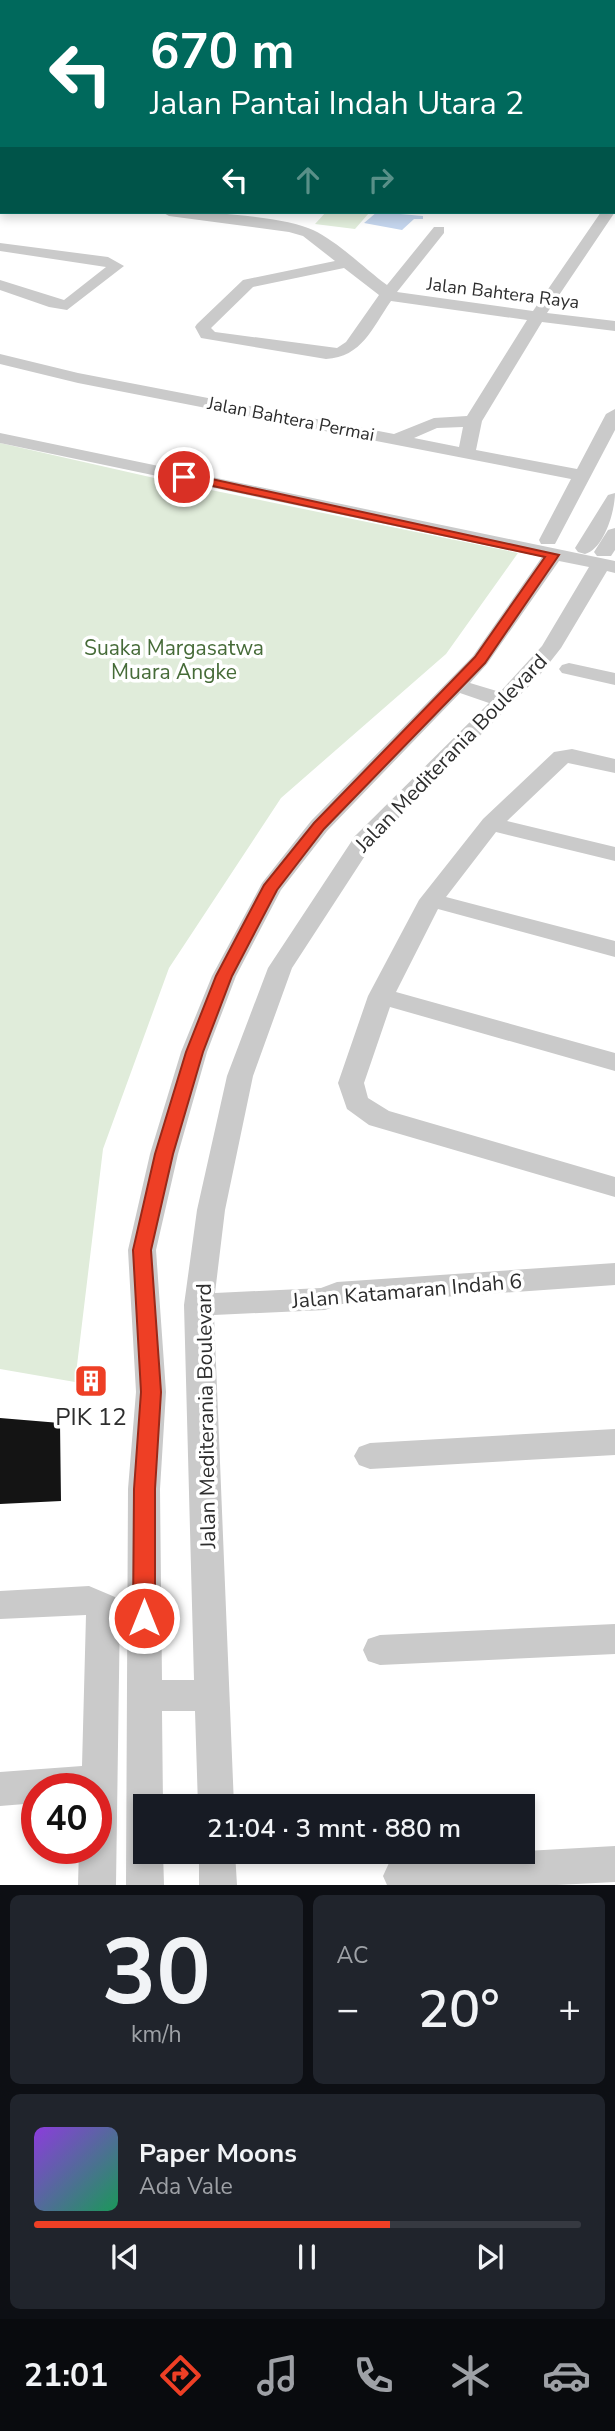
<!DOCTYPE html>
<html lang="id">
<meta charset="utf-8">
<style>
:root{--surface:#171b24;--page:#20242c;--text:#f1f3f6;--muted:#9ea1a6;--line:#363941;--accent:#ee3f25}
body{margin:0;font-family:"Nunito Sans",sans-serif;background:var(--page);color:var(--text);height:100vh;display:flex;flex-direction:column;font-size:26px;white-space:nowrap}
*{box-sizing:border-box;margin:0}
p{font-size:23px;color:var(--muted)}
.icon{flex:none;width:38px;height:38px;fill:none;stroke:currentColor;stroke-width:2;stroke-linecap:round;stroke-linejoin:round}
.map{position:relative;height:1885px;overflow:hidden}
.side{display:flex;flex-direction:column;gap:10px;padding:10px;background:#0d0f14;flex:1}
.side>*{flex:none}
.top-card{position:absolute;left:0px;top:0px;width:616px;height:214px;box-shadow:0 4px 10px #0003;background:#00695c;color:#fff;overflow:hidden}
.speed{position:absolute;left:21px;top:1773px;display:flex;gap:14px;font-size:35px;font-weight:700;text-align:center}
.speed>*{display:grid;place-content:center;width:91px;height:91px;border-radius:50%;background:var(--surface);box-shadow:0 4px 10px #0003;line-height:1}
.speed .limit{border:10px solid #d22;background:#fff;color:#111}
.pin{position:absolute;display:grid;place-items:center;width:60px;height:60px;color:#fff;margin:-30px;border:4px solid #fff;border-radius:50%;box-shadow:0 2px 7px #0007}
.me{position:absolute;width:77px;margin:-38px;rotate:0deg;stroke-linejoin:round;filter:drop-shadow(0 0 5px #0008)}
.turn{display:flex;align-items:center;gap:24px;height:147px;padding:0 35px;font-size:32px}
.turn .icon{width:91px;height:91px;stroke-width:2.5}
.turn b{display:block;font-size:49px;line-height:60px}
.lanes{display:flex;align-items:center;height:66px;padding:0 35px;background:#0003;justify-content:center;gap:35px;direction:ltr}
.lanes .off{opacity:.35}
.big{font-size:52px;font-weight:600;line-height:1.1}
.side .tile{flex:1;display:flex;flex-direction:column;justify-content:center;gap:10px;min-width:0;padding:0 24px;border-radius:10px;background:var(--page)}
.side .dial{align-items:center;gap:0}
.dial b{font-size:91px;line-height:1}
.song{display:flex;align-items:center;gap:21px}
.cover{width:84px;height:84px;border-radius:10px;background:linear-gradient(135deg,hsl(270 70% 55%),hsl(150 70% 35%))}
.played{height:7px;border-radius:4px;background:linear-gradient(90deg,var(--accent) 65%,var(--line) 65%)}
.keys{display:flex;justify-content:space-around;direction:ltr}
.heat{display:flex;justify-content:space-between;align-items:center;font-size:38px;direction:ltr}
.side .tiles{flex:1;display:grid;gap:10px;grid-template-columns:1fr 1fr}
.tile:last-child{grid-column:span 2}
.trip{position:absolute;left:133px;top:1794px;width:402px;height:70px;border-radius:0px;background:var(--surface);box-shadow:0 4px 10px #0003;font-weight:600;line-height:70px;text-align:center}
.tab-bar{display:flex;height:112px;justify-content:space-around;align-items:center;background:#090b0e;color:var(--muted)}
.tab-bar .icon{width:49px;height:49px}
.tab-bar .selected{color:var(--accent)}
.tab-bar b{font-size:32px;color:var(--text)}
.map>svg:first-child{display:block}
.green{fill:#e0ecda}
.water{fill:#c4d5ed}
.building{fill:#141414}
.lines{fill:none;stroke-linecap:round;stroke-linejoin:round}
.minor{fill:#cacaca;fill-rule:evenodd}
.highway{fill:#949494;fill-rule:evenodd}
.route{fill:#ee3f25;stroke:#9b2918;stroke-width:2}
.labels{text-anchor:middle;stroke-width:7;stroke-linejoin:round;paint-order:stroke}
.far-street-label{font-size:18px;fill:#2d2d2d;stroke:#fff}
.park-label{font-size:21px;fill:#466b38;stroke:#fff}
.street-label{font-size:21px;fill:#2d2d2d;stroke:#fff}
.near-poi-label{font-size:24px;fill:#2d2d2d;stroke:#fff}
</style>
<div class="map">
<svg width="615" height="1885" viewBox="0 0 615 1885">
<rect width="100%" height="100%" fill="#fff"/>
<path class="green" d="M326 212 369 213 355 229 315 224Z
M0 443 172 482 518 553 446 654 281 798 169 968 103 1149 75 1382 0 1369Z"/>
<path class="water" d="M377 212 423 216V219H414L402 230 364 223Z"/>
<path class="building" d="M80 1374H102V1389H80Z
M0 1418 60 1423 61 1501 0 1504Z"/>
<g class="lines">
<path class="minor" d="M357 0H384L386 2H358Z
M395 0H422L424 2H396Z
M614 21H615V29H614Z
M0 130H2V138H0Z
M0 191H2V199H0Z
M614 211 615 212 547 313 615 321V331L542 322 482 421 476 450 577 469 606 414 615 409V430L555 544H541L539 540 571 479 78 383 0 364V354L78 373 394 434 434 418 467 416 527 320 391 301C372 328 362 357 326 359L201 338 195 327 197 324 243 280 335 261 303 236 289 232 169 216 162 212C194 210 284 216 313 230 337 241 365 269 387 285L434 227H444V233L397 292 533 311 601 212ZM344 268 379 295 346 342 337 348 215 332 211 328 253 287ZM463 427 459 447 414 438 437 428Z
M0 243 108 257 124 266 67 310 49 307 0 290V280L64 300 106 267 0 251Z
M0 433 615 561V573L607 571 561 648 539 676 372 845 292 968 253 1076 225 1210 215 1293 321 1288 337 1282 615 1263V1285L342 1304 325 1310 214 1315 234 1806H198L195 1711H162L163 1806H145V1852H163L164 1885H126L128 1489 136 1392 128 1250 150 1154 181 1052 212 976 262 883 311 821 473 656 542 557 0 443ZM559 561 589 567 542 646 500 692 470 683 487 664ZM460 693 489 703 355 836 268 968 227 1076 197 1210 184 1305 194 1680H162L160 1489 166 1392 156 1250 178 1154 207 1052 236 976 281 890 327 831Z
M615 493C615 511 604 549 585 554L578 552 575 548 608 495Z
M615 528V550L611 556H597L594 552 608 530Z
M569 663 615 673V685L562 673 559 669 562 665Z
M572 749 615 759V773L568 763 507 821 615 847V861L496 832 446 897 615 941V957L438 909 396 992 615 1053V1071L390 1007 364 1083 368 1098 389 1111 615 1177V1197L369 1125 347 1109 338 1083 368 996 419 900 483 819 554 752Z
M615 1429V1455L370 1469 359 1465 354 1456 359 1447 370 1443Z
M89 1586 115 1597 120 1607 116 1885H78L79 1848H96V1788H37V1803L0 1806V1772L82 1766 86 1615 0 1619V1591Z
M615 1624V1654L380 1665 368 1661 363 1650 368 1639 380 1635Z
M615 1846V1882L557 1885H387L383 1876 389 1863 402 1858Z
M199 1852H235L237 1885H199Z"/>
<path class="highway" d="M0 25H2V36H0Z
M614 98H615V110H614Z"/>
</g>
<path class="route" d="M184 473 559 555 485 663 324 829 277 890 232 976 203 1052 173 1154 151 1250 161 1392 155 1489V1618L152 1625 144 1628 137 1625 133 1618 134 1489 141 1392 133 1250 155 1154 186 1052 216 976 264 885 314 823 475 657 545 557 180 479 178 477Z"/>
<defs>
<symbol id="building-square" viewBox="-11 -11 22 22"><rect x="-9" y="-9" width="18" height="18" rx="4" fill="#ee3f25" stroke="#fff"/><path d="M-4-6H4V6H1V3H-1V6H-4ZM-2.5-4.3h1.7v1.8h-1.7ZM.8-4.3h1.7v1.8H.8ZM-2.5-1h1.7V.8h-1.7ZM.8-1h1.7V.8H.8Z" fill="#fff"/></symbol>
</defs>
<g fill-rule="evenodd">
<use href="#building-square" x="72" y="1362" width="38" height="38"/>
</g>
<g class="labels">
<g class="far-street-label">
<text transform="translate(503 293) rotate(7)" y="6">Jalan Bahtera Raya</text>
<text transform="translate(291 419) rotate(11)" y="6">Jalan Bahtera Permai</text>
</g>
<g class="park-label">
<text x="174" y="655">Suaka Margasatwa<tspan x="174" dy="24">Muara Angke</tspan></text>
</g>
<g class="street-label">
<text transform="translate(451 753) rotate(-46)" y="7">Jalan Mediterania Boulevard</text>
<text transform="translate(407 1291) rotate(-5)" y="7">Jalan Katamaran Indah 6</text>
<text transform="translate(206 1416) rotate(-91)" y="7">Jalan Mediterania Boulevard</text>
</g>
<g class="near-poi-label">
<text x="91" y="1425">PIK 12</text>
</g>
</g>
</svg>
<div class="speed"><div class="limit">40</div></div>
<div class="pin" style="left:184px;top:477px;background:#d93025"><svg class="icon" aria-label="arrive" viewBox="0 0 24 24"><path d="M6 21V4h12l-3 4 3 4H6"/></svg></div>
<svg class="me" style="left:144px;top:1618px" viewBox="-20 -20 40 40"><circle r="17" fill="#ee3f25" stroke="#fff" stroke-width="3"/><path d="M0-11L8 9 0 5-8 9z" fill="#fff"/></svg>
<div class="trip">21:04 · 3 mnt · 880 m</div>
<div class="top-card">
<div class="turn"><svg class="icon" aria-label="left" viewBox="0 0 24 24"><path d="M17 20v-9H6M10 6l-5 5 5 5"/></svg><div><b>670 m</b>Jalan Pantai Indah Utara 2</div></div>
<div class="lanes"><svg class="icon" aria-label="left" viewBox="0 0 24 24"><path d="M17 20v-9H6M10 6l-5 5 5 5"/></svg><svg class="icon off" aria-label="ahead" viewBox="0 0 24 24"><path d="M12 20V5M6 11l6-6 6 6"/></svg><svg class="icon off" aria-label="right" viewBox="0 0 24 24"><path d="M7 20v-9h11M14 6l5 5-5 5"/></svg></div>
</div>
</div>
<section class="side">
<div class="tiles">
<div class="tile dial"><b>30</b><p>km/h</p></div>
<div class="tile"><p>AC</p>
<div class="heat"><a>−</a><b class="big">20°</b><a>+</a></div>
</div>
<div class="tile">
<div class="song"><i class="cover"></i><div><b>Paper Moons</b><p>Ada Vale</p></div></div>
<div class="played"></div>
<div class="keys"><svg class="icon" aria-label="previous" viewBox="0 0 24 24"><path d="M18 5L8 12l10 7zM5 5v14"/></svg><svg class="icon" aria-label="pause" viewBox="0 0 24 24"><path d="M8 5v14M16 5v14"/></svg><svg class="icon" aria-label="next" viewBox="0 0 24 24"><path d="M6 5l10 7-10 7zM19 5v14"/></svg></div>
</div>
</div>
</section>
<nav class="tab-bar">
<b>21:01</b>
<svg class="icon selected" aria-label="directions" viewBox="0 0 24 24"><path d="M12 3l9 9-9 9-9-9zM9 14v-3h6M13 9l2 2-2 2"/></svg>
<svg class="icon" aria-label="music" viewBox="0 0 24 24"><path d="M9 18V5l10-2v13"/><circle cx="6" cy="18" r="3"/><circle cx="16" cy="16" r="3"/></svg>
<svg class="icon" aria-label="phone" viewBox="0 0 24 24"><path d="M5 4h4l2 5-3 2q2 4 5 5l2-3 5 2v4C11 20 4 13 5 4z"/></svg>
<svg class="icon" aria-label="climate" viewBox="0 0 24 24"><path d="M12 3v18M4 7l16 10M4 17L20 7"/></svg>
<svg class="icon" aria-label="car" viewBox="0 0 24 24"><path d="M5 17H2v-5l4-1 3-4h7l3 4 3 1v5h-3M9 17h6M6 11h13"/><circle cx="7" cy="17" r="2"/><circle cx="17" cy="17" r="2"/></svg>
</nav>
